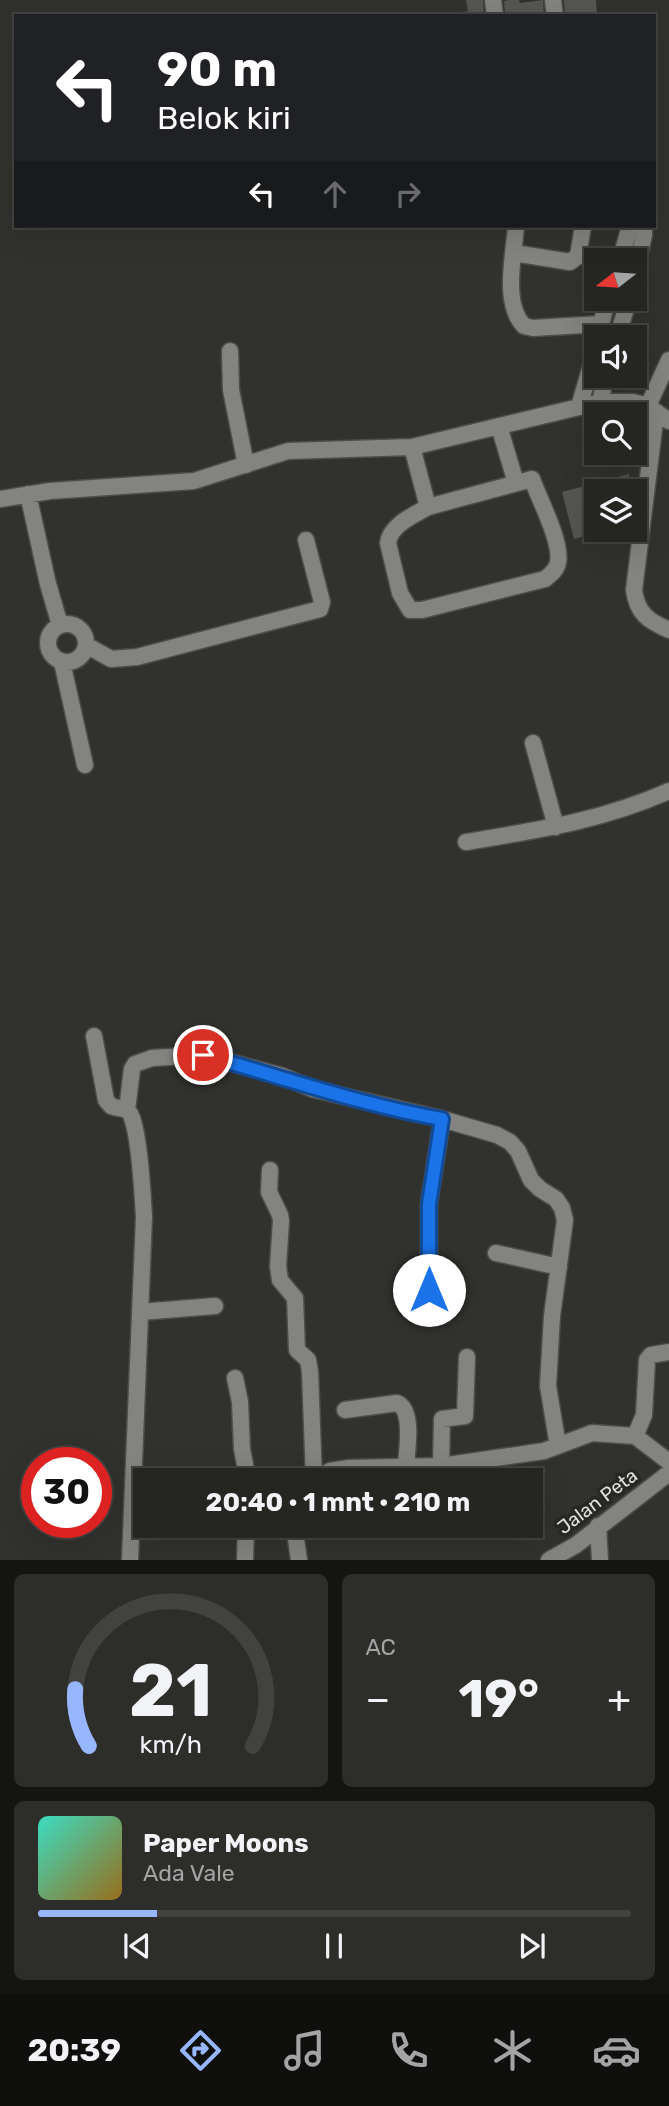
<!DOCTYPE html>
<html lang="id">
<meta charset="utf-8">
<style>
:root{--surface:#252522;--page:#2d2d2a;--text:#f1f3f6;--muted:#a3a5a5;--line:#424240;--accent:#97b6fd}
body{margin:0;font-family:Rubik,sans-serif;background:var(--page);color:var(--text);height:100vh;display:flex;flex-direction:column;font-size:26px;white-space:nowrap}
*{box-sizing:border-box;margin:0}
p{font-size:23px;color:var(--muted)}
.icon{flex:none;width:38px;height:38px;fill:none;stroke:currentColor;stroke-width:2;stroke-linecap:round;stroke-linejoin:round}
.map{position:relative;height:1560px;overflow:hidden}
.sheet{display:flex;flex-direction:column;gap:14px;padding:14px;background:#141413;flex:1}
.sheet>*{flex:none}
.guide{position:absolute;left:14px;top:14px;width:642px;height:214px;border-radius:0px;box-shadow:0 7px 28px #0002,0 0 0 2px var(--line);background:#202124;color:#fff;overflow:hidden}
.needle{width:46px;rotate:253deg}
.tools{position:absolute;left:584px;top:248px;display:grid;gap:14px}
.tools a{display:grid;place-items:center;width:63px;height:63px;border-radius:0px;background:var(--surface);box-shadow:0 7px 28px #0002,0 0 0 2px var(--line);font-size:35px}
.speed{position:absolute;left:21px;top:1447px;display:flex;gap:14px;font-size:35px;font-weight:700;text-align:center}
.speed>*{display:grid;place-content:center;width:91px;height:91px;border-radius:50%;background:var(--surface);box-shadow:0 7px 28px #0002,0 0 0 2px var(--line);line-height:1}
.speed .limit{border:10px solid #d22;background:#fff;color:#111}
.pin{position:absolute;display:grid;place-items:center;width:60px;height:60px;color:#fff;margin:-30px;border:4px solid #fff;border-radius:50%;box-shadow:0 2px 7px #0007}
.me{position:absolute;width:77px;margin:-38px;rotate:0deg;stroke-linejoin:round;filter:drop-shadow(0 0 5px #0008)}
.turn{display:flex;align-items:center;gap:24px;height:147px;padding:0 28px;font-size:32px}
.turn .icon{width:91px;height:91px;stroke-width:2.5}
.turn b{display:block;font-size:49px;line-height:60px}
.lanes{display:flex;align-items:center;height:66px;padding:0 28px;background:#0003;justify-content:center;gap:35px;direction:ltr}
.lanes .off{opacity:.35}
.big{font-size:52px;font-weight:700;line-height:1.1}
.sheet .widget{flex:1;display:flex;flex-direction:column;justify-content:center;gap:10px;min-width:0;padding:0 24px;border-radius:10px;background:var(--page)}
.sheet .dial{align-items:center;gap:0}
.dial svg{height:182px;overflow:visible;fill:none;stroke:var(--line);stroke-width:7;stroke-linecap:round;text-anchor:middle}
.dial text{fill:var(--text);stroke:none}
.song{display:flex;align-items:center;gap:21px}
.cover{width:84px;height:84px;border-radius:10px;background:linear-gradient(135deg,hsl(170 70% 55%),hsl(40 70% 35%))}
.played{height:7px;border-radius:4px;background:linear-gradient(90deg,var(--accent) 20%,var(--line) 20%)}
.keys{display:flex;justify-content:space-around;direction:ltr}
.heat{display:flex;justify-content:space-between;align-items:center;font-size:38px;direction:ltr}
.sheet .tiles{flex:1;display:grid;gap:14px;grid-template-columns:1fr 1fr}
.widget:last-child{grid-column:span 2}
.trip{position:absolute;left:133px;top:1468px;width:410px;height:70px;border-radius:0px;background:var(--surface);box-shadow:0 7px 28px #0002,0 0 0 2px var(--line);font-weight:700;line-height:70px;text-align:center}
.tabs{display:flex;height:112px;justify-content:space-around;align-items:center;background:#0f0f0e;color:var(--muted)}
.tabs .icon{width:49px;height:49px}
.tabs .current{color:var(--accent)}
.tabs b{font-size:32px;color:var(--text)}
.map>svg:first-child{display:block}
.building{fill:#555652}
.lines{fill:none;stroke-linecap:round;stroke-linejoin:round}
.minor-casing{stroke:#4d4d4a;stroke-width:19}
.minor{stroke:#838480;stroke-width:16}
.route-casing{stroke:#114b97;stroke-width:18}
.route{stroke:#1a73e8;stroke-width:12}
.labels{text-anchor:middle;stroke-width:7;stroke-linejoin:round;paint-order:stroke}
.street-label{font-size:19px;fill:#e0e1df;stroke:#272824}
</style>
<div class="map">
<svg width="669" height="1560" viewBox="0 0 669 1560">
<rect width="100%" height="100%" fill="#31312e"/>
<path class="building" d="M466 0H483L484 16H464L463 12 468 11Z
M509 0H519L520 3 543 0 544 16H505L504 1Z
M564 0H596L597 16H565Z
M629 474V492H597V533L574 539 562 492Z"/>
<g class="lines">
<defs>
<path id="minor" d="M493 0 495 16
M553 0 555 16
M516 226C514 255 502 303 524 326L533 328 601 324 608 299
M514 253 570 262 578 256 583 226
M620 261 630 226
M635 274 644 235V226
M617 338 629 299
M230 351 231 390 246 465
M600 402 606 376
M648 406 669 360
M579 407 597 345
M656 413 634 590C637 613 648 621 669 630
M499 426 516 483
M412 447 428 507 532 479C539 499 562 542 558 562 557 570 550 575 545 579L422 610H410L400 593 388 543C390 525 414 515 428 507
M28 494 48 584 60 625
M0 499 50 491 194 481 288 451 412 447 600 402H633L648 406 669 421
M48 643a19 19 0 1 1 38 0a19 19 0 1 1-38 0Z
M86 645 111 659 137 657 320 609 322 602 306 540
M62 662 85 765
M533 743 556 827
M466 842C538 830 601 821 669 791
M94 1036 106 1100 111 1106C115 1108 123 1108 127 1110 139 1116 143 1201 144 1217L130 1560
M127 1110 132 1069 135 1064 152 1058 203 1055 282 1076 313 1089 442 1119 497 1135 510 1142 518 1151 531 1180 540 1189 556 1199 562 1208 565 1220 552 1316 548 1386 558 1446
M270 1170 269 1192 280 1215 281 1221 278 1266 280 1280 295 1298 297 1350 308 1360 310 1372 314 1480
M496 1253 559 1267
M429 1291V1204L442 1119
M140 1312 215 1306
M235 1378 240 1402 242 1449 248 1480
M345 1410 397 1403C414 1410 407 1449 406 1465
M635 1436 644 1415 647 1360 651 1355 669 1352
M441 1466 442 1419 465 1416 467 1357
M314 1480 330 1471 349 1468 441 1466 544 1451 592 1433 635 1436 669 1462
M294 1526 299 1560
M598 1526 600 1560
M245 1560 246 1526
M549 1560 576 1545 669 1473"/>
</defs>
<use href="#minor" class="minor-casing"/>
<use href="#minor" class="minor"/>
</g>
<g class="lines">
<defs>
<path id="route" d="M203 1055C283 1077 361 1105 442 1119L429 1204V1290"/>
</defs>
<use href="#route" class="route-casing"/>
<use href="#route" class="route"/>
</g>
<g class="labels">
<g class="street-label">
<text transform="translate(597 1501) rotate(-37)" y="7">Jalan Peta</text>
</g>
</g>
</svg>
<div class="tools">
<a><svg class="needle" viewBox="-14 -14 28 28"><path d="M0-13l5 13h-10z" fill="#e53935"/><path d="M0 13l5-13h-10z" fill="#a3a5a5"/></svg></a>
<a><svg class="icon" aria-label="sound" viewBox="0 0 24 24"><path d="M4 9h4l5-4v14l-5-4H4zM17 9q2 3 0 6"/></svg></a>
<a><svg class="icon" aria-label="search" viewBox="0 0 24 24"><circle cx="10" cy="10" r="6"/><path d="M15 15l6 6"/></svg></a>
<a><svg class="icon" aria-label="layers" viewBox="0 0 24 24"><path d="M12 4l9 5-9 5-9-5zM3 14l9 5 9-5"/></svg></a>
</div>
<div class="speed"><div class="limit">30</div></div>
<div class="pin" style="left:203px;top:1055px;background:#d93025"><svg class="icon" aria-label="arrive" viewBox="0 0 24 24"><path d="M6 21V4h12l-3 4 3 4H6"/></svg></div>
<svg class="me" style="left:429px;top:1290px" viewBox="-20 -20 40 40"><circle r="19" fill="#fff"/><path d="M0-13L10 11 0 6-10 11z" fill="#1a73e8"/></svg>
<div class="trip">20:40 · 1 mnt · 210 m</div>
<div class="guide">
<div class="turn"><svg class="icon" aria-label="left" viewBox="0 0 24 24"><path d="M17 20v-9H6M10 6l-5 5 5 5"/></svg><div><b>90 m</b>Belok kiri</div></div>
<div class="lanes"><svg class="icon" aria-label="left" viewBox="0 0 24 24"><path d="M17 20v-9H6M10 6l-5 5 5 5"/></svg><svg class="icon off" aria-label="ahead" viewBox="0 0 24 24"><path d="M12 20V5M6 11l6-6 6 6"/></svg><svg class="icon off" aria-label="right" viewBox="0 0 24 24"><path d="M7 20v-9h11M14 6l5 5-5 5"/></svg></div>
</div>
</div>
<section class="sheet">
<div class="tiles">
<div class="widget dial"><svg viewBox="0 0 100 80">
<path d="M14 69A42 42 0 1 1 86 69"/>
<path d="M14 69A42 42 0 0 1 8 44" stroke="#97b6fd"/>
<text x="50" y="56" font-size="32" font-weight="700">21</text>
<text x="50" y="72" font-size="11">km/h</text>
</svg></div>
<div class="widget"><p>AC</p>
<div class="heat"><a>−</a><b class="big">19°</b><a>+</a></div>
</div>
<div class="widget">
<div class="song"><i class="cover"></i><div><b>Paper Moons</b><p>Ada Vale</p></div></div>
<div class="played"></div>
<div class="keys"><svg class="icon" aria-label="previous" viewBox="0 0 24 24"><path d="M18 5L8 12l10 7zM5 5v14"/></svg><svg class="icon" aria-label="pause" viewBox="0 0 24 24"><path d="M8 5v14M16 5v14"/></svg><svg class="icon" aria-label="next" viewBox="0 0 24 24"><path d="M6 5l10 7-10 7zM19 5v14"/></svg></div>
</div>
</div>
</section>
<nav class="tabs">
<b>20:39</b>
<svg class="icon current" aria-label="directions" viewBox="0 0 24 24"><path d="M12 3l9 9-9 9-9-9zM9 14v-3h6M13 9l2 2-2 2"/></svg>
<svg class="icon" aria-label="music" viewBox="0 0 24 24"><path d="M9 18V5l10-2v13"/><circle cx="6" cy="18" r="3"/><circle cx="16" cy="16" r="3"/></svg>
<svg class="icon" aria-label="phone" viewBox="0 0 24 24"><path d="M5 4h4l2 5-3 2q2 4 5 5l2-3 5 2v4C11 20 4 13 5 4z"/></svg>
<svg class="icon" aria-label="climate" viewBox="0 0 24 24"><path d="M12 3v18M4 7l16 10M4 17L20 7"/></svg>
<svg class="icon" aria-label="car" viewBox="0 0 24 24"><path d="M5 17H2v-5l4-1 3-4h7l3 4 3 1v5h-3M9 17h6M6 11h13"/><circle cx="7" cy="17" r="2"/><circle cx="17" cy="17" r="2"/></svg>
</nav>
